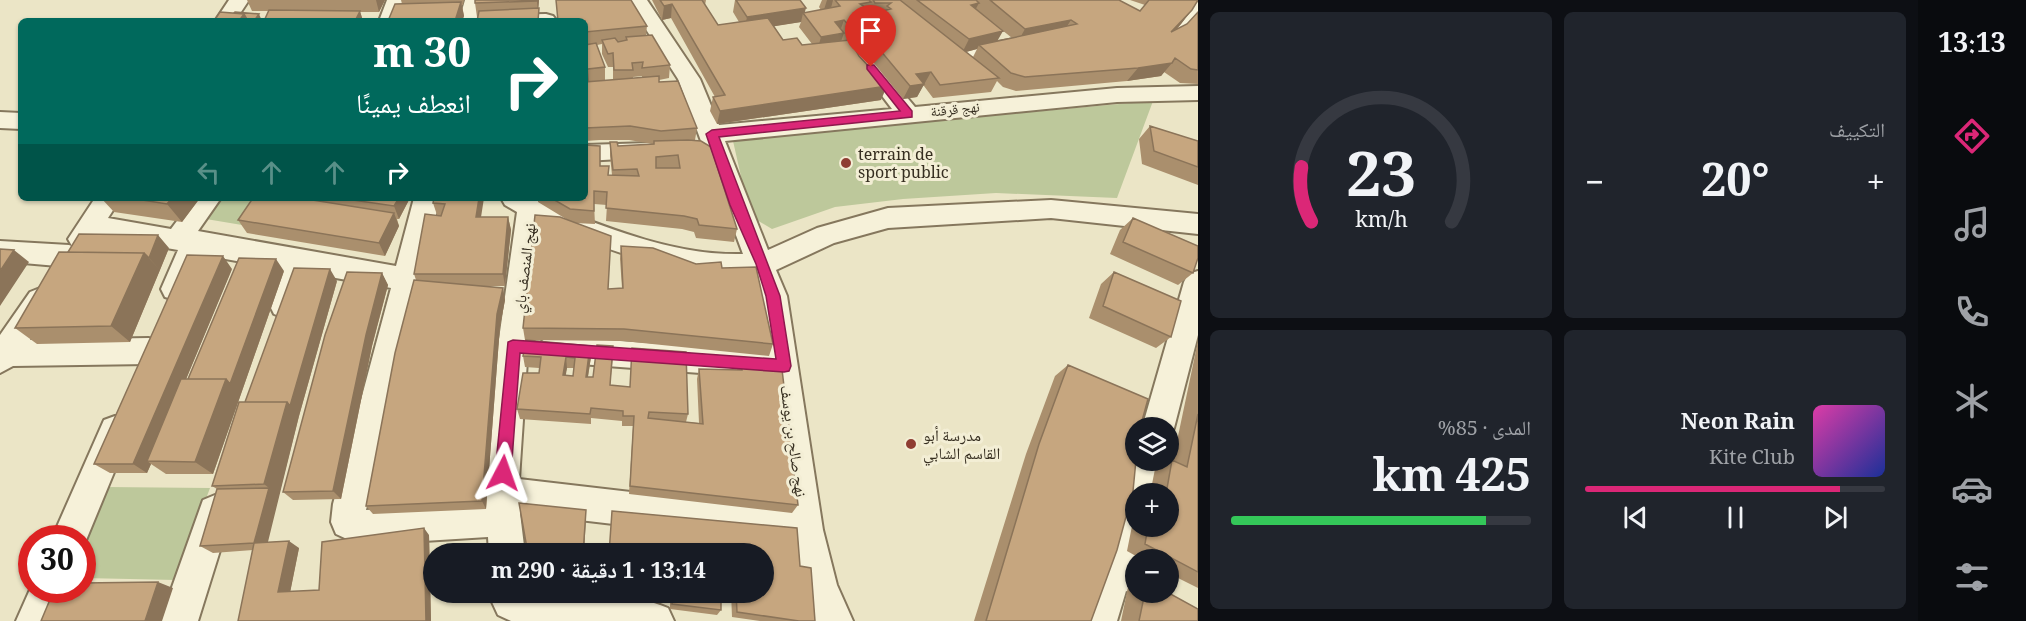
<!DOCTYPE html>
<html lang="ar">
<meta charset="utf-8">
<style>
:root{--surface:#171b24;--page:#20242c;--text:#f1f3f6;--muted:#9ea1a6;--line:#363941;--accent:#db2777}
body{margin:0;font-family:Georgia,"Noto Naskh Arabic",serif;background:var(--page);color:var(--text);direction:rtl;height:100vh;display:flex;flex-direction:column;font-size:22px;white-space:nowrap}
*{box-sizing:border-box;margin:0}
p{font-size:20px;color:var(--muted)}
.icon{flex:none;width:33px;height:33px;fill:none;stroke:currentColor;stroke-width:2;stroke-linecap:round;stroke-linejoin:round}
.map{position:relative;flex:1;overflow:hidden;direction:ltr}
.details{display:flex;flex-direction:column;gap:12px;padding:12px;background:#0d0f14;width:720px}
.details>*{flex:none}
.banner{position:absolute;left:18px;top:18px;width:570px;height:183px;border-radius:9px;box-shadow:0 2px 4px #0004;direction:rtl;background:#00695c;color:#fff;overflow:hidden}
.fabs{position:absolute;left:1125px;top:417px;display:grid;gap:12px}
.fabs a{display:grid;place-items:center;width:54px;height:54px;border-radius:50%;background:var(--surface);box-shadow:0 2px 4px #0004;font-size:30px}
.speed{position:absolute;left:18px;top:525px;display:flex;gap:12px;font-size:30px;font-weight:700;text-align:center}
.speed>*{display:grid;place-content:center;width:78px;height:78px;border-radius:50%;background:var(--surface);box-shadow:0 2px 4px #0004;line-height:1}
.speed .limit{border:9px solid #d22;background:#fff;color:#111}
.pin{position:absolute;display:grid;place-items:center;width:51px;height:51px;color:#fff;margin:-62px -26px;border-radius:50% 50% 50% 0;rotate:-45deg;box-shadow:0 0 6px #0007}
.pin .icon{rotate:45deg}
.me{position:absolute;width:66px;margin:-33px;rotate:4deg;stroke-linejoin:round;filter:drop-shadow(0 0 4px #0008)}
.turn{display:flex;align-items:center;gap:21px;height:126px;padding:0 18px;font-size:27px}
.turn .icon{width:78px;height:78px;stroke-width:2.5}
.turn b{display:block;font-size:42px;line-height:51px}
.lanes{display:flex;align-items:center;height:57px;padding:0 18px;background:#0003;justify-content:center;gap:30px;direction:ltr}
.lanes .off{opacity:.35}
.big{font-size:45px;font-weight:800;line-height:1.1}
.details .card{flex:1;display:flex;flex-direction:column;justify-content:center;gap:9px;min-width:0;padding:0 21px;border-radius:9px;background:var(--page)}
.details .dial{align-items:center;gap:0}
.dial svg{height:156px;overflow:visible;fill:none;stroke:var(--line);stroke-width:7;stroke-linecap:round;text-anchor:middle}
.dial text{fill:var(--text);stroke:none}
.song{display:flex;align-items:center;gap:18px}
.cover{width:72px;height:72px;border-radius:9px;background:linear-gradient(135deg,hsl(320 70% 55%),hsl(230 70% 35%))}
.played{height:6px;border-radius:3px;background:linear-gradient(90deg,var(--accent) 85%,var(--line) 85%)}
.keys{display:flex;justify-content:space-around;direction:ltr}
.heat{display:flex;justify-content:space-between;align-items:center;font-size:33px;direction:ltr}
.charge{height:9px;border-radius:4px;background:linear-gradient(90deg,#34c759 85%,var(--line) 0)}
.details .tiles{flex:1;display:grid;gap:12px;grid-template-columns:repeat(2,1fr)}
.trip{position:absolute;left:423px;top:543px;width:351px;height:60px;border-radius:30px;background:var(--surface);box-shadow:0 2px 4px #0004;font-weight:800;line-height:60px;text-align:center;direction:rtl}
main{display:flex;flex:1;min-height:0}
.dock{display:flex;flex-direction:column;width:108px;justify-content:space-around;align-items:center;background:#090b0e;color:var(--muted)}
.dock .icon{width:42px;height:42px}
.dock .current{color:var(--accent)}
.dock b{font-size:27px;color:var(--text)}
.map>svg:first-child{display:block}
.green{fill:#bdc89b}
.lines{fill:none;stroke-linecap:round;stroke-linejoin:round}
.street-casing{stroke:#85775d;stroke-width:4}
.street{fill:#f6f1d9;fill-rule:evenodd}
.wall{fill:#aa8f6d;fill-rule:evenodd}
.shaded-wall{fill:#8b7459}
.building{fill:#c6a67f;stroke:#8b7459;stroke-width:1.5;fill-rule:evenodd}
.route{fill:#db2777;stroke:#8e194d;stroke-width:1.5}
.poi-dot{fill:#8f3d32;stroke:#f3eed5;stroke-width:2}
.labels{text-anchor:middle;stroke-width:6;stroke-linejoin:round;paint-order:stroke}
.far-street-label{font-size:14px;fill:#362e20;stroke:#f3eed5}
.poi-label{font-size:16px;fill:#362e20;stroke:#f3eed5;text-anchor:start}
.street-label{font-size:16px;fill:#362e20;stroke:#f3eed5}
</style>
<main>
<nav class="dock">
<b>13:13</b>
<svg class="icon current" aria-label="directions" viewBox="0 0 24 24"><path d="M12 3l9 9-9 9-9-9zM9 14v-3h6M13 9l2 2-2 2"/></svg>
<svg class="icon" aria-label="music" viewBox="0 0 24 24"><path d="M9 18V5l10-2v13"/><circle cx="6" cy="18" r="3"/><circle cx="16" cy="16" r="3"/></svg>
<svg class="icon" aria-label="phone" viewBox="0 0 24 24"><path d="M5 4h4l2 5-3 2q2 4 5 5l2-3 5 2v4C11 20 4 13 5 4z"/></svg>
<svg class="icon" aria-label="climate" viewBox="0 0 24 24"><path d="M12 3v18M4 7l16 10M4 17L20 7"/></svg>
<svg class="icon" aria-label="car" viewBox="0 0 24 24"><path d="M5 17H2v-5l4-1 3-4h7l3 4 3 1v5h-3M9 17h6M6 11h13"/><circle cx="7" cy="17" r="2"/><circle cx="17" cy="17" r="2"/></svg>
<svg class="icon" aria-label="filters" viewBox="0 0 24 24"><path d="M4 7h16M4 17h16"/><circle cx="9" cy="7" r="2"/><circle cx="15" cy="17" r="2"/></svg>
</nav>
<section class="details">
<div class="tiles">
<div class="card"><p>التكييف</p>
<div class="heat"><a>−</a><b class="big">20°</b><a>+</a></div>
</div>
<div class="card dial"><svg viewBox="0 0 100 80">
<path d="M14 69A42 42 0 1 1 86 69"/>
<path d="M14 69A42 42 0 0 1 9 41" stroke="#db2777"/>
<text x="50" y="56" font-size="32" font-weight="700">23</text>
<text x="50" y="72" font-size="11">km/h</text>
</svg></div>
<div class="card">
<div class="song"><i class="cover"></i><div><b>Neon Rain</b><p>Kite Club</p></div></div>
<div class="played"></div>
<div class="keys"><svg class="icon" aria-label="previous" viewBox="0 0 24 24"><path d="M18 5L8 12l10 7zM5 5v14"/></svg><svg class="icon" aria-label="pause" viewBox="0 0 24 24"><path d="M8 5v14M16 5v14"/></svg><svg class="icon" aria-label="next" viewBox="0 0 24 24"><path d="M6 5l10 7-10 7zM19 5v14"/></svg></div>
</div>
<div class="card"><p>المدى · 85%</p><b class="big">425 km</b><div class="charge"></div></div>
</div>
</section>
<div class="map">
<svg width="1198" height="621" viewBox="0 0 1198 621">
<rect width="100%" height="100%" fill="#ebe5c6"/>
<path class="green" d="M1153 101 1117 198 996 193 903 199 835 207 772 229 750 216 733 141 742 138Z
M214 198H267L248 226 200 218Z
M106 487 210 488 176 580 83 578 82 538Z"/>
<g class="lines">
<defs>
<path id="street" d="M229 0H249L235 21H215Z
M387 0H407L399 21H379Z
M465 0H485L479 21H459Z
M627 0H647L700 79 719 125 892 109 848 51 851 47H865L915 107 1117 88 1198 86V100L1117 102 725 141 768 250 817 228 888 208 1051 200 1198 214V234L1051 218 888 228 834 243 776 270 787 296 823 530 837 585 853 621H815L801 588 792 545 520 513 525 554H489L488 537 360 545 336 534 331 522 333 504 391 288 308 273 294 314 284 318 274 314 270 306 282 269 203 255 185 297 175 300 165 297 161 289 178 250 97 236C90 247 85 250 72 246L68 239 95 198H121L108 218 171 229 194 198H221L198 231 396 266 414 198H440L366 510 485 503 498 346 517 212 505 205 501 198H545L544 203C607 228 675 256 743 254L678 79ZM542 223C608 250 679 278 751 275L759 296 766 352 553 336 543 340 538 349 543 358 553 362 769 378 786 510 519 479 528 346Z
M1198 2V21L1185 36H1171L1168 32C1175 22 1186 5 1198 2Z
M546 14 553 16 556 20 488 21 491 17 498 15Z
M1014 39 1021 41 1024 45 1021 49 957 62 950 61 946 56 950 51Z
M0 112 21 113V129L0 128Z
M649 143 657 145 661 151 657 157 585 161V145Z
M0 241 69 245 79 249 82 256 79 263 69 267 0 261Z
M1198 271V335L1174 428 1168 439V428H1142L1184 282 1188 274Z
M40 288 50 292 54 300 30 340 149 338 159 342 164 351 159 360 149 364 13 366 0 373V335L30 292Z
M115 416 126 420 131 431 82 550V538H52L104 420Z
M1135 449 1136 460H1163L1154 494H1136V526H1144L1135 557 1141 560H1136V592H1142L1136 595 1126 591 1117 621H1079Z
M215 495 227 500 232 512 198 621H160L203 500Z
M32 585V590H66L54 621H16Z
M496 592C548 592 621 588 668 608L674 621H511L498 615 492 602Z"/>
</defs>
<use href="#street" class="street-casing"/>
<use href="#street" class="street"/>
</g>
<path class="wall" d="M247 0H385L379 12H360L363 21 269 11H252Z
M401 0H464L463 5H462L464 16 462 21H388L402 4Z
M475 0H539L538 8 477 17 475 3Z
M652 0H706L705 5 718 25 739 22 733 12 735 0H800L805 13 821 10 819 7 822 0H1080L1140 11 1145 5 1130 0H1198L1181 24 1176 30 1187 24 1198 12V84L1180 83 1164 72 1161 76 1127 81 1016 91 1003 87 997 81 991 92 933 98 924 86H923L917 97 903 99 860 46 854 47 881 100 717 124 710 111 713 97H715L671 18 662 20ZM976 9 1012 38 998 41ZM801 22 799 27 812 44 802 45 783 40 774 26ZM977 49 973 57 966 52Z
M585 21 647 26 646 35 670 65 669 78 659 80V82L697 128 695 140 737 229 734 242 696 238 694 232 682 229 606 221 607 205 594 204 595 224 575 223 608 289 622 288 620 259 621 246 696 264 722 268 773 344 769 356 623 341 525 340 523 328 566 219 538 202V198H585L600 166 608 175H612L610 156V142L618 146 653 144 629 140H600L585 141ZM602 44V54L608 67H613V80H605V67L597 45ZM642 76V78H633V77Z
M1150 126 1198 141V185L1142 164 1139 139Z
M101 198H200L182 222 114 212Z
M253 198H410L399 219H397L399 226 385 256 247 233 238 220Z
M434 198 481 217H508L511 230 505 286H486L503 288 505 300 500 326 486 509 373 514 366 506 416 280 414 274 437 215 433 203Z
M1133 218 1193 273 1178 285 1110 254 1120 230Z
M169 248 130 342 37 344 15 328Z
M232 269 186 379H188L284 271 213 474H166L151 464 147 473H110L94 464Z
M1114 272 1171 337 1156 348 1089 318 1101 284Z
M382 273 388 285 372 346 341 499 293 500 283 492Z
M337 281 299 416 267 542 299 548 290 592 319 590 429 535 431 621H238L253 550 213 553 200 546 217 489 212 486 245 402Z
M1198 341V588L1168 573V560H1143L1127 551 1136 506V526H1168V494H1150L1155 469 1173 460Z
M523 356 591 357 588 377H593L613 357 610 385 688 414 686 422 699 423 697 379 699 369 737 370 741 360 798 505 792 513 629 494 633 426H622V421L591 418V424L520 419 517 409 539 373V368L525 367ZM567 368H574L573 376 565 375Z
M1068 365 1140 428 1091 621H974L1026 454 1055 376Z
M612 511 797 528 800 566 811 568 815 621H760L732 617 731 592H764V554H609Z
M1136 585V592H1167L1198 621H1121L1128 587Z
M583 592H721V610L717 615 670 609V602L606 597Z"/>
<path class="shaded-wall" d="M376 0H385L379 12Z
M537 0H539L538 15 537 1Z
M827 0H833L830 12 823 13Z
M461 2 464 16 462 21H455Z
M979 3 972 16 971 5Z
M672 4 671 18 662 20 664 6Z
M806 8 804 15 803 13 801 22 744 31 747 17Z
M1192 10 1181 24 1161 46 1171 32Z
M360 11 363 21H355Z
M244 14 248 21H239Z
M259 14 262 21H254Z
M844 20 839 34 844 33 839 47 817 51 821 37 835 22Z
M1071 20 1062 34 1017 43 1025 29Z
M1003 31 995 45H979L977 49 962 53 969 39Z
M1172 63 1161 76 1127 81 1138 68Z
M588 69 589 83 585 87V73Z
M931 72 917 97 903 99 916 74Z
M887 86 881 100 717 124 720 111Z
M172 198H200L182 222 167 204Z
M399 198H410L399 219 394 206Z
M479 198H484L479 230 476 217Z
M394 213 399 226 385 256 379 243Z
M508 217 511 230 505 286 503 274Z
M158 235 169 248 160 270 149 258Z
M14 250 29 262 0 306V271Z
M144 253 160 270 130 342 111 326Z
M223 256 232 269 152 461H147L151 464 147 473 133 464Z
M276 259 284 271 213 474 195 462 226 379Z
M330 269 337 281 299 416 266 550 254 543 269 488 264 484 287 402Z
M382 273 388 285 372 346 341 499 333 491 366 335Z
M503 288 505 300 500 326 486 509 482 501 497 314Z
M590 346 591 357 586 388V377Z
M566 357 567 368 564 386 563 375Z
M586 510V517L584 554H583Z
M424 528 429 535 431 621H426Z
M289 541 299 548 289 598 278 592Z
M158 582 173 588 162 621H145Z"/>
<path class="building" d="M475 0H537V1L475 3Z
M556 0H631L647 26 585 32V21H558Z
M660 0H702L718 25 768 18 783 40 797 38 802 45 850 40 859 56 887 86 720 111 713 97 725 95 672 4 664 6Z
M736 0H800L806 8 747 17Z
M835 0H869L871 2 860 4 874 13 891 9 887 6 891 3H875L873 0H900L999 78 940 85 931 72 916 74 924 84 910 86 865 32 856 33 844 20 835 22 844 33 821 37 803 13 840 6Z
M917 0H976L979 3 971 5 1003 31 969 39Z
M990 0H1119L1140 11 1149 0H1198L1192 10 1171 32 1187 24 1198 12V70L1191 69 1175 58 1172 63 1138 68 1025 77 1011 73 979 45 1077 24 1071 20 1025 29Z
M461 2 455 21H388L395 4Z
M539 8 538 21H477L479 11Z
M269 10 360 11 355 21H264Z
M220 12 244 14 239 21H214Z
M235 12 259 14 254 21H248L244 14 234 13Z
M652 35 670 65 642 68 643 62 632 63 633 70H614L613 53 608 54 602 40 615 38 618 42 627 40 626 37Z
M596 43 605 67 588 69 585 73V45Z
M659 76V82L678 81 697 128 661 131 630 126 585 128V82Z
M1150 126 1198 141V167L1154 151Z
M688 140 701 141 711 147 737 229 699 225 697 219 684 216 606 208 607 192 594 191V211L570 209 551 198H585V145L600 146V166H609L608 175 639 176 637 169 613 170 610 142H617L618 146 654 144V141ZM678 155 680 168H656V157Z
M130 198H172L167 204Z
M253 198H300L394 213 379 243 238 220Z
M339 198H399L394 206Z
M434 198H479L476 217H508L503 274H414L425 214 441 216 445 204 433 203Z
M535 215 560 217 611 236 608 289 623 288 621 246 653 248 696 264 721 262 722 268 756 267 773 344 624 329 523 328Z
M1133 218 1198 246V258L1193 273 1123 242Z
M79 234 158 235 149 258 144 253 68 252Z
M0 249 14 250 0 271Z
M59 252 144 253 111 326 15 328Z
M187 255 223 256 133 464H94L161 314Z
M239 258 276 259 230 384 226 379H188Z
M294 268 330 269 290 406 287 402H245Z
M347 272 382 273 366 335 333 491 283 492 325 335Z
M1114 272 1181 301 1171 337 1103 306Z
M414 280 503 288 497 314 482 501 366 506 395 353Z
M526 340 590 346 586 377H593L597 345 613 346 610 385 630 387 632 348 686 352 688 414 649 412 648 418 703 424 699 369 742 370 741 360 781 361 798 505 630 486 634 416H623V411L591 408 590 414 517 409 523 373H539L541 357 523 356ZM566 357 575 358 573 376 563 375Z
M1068 365 1148 399 1140 428H1136V460L1133 491 1117 550 1091 621H986L1039 444Z
M181 379H226L195 462 147 461Z
M239 402H287L264 484 212 486Z
M1198 414V572L1145 544 1148 526H1168V494H1166L1172 460 1187 467Z
M269 488 254 543 200 546 217 489Z
M519 503 586 510 583 554H528Z
M612 511 797 528 800 566 811 568 815 621H799L737 612 736 592H764V554H609Z
M424 528 426 621H238L254 543 289 541 278 592 319 590 322 542Z
M158 582 145 621H41L54 590H82V583Z
M624 592H721V610L672 604 673 597Z
M1145 592H1167L1198 609V621H1139Z"/>
<path class="route" d="M867 65H874L912 111V117L719 137 780 296 791 366 789 371 784 372 520 353 511 473 509 478 503 480 497 478 495 473 508 342 513 340 776 359 766 296 756 264 730 205 706 134 712 130 900 111 867 69Z"/>
<g class="poi-dot">
<circle cx="846" cy="163" r="6"/>
<circle cx="911" cy="444" r="6"/>
</g>
<g class="labels">
<g class="far-street-label">
<text transform="translate(955 109) rotate(-6)" y="5">نهج قرقنة</text>
</g>
<g class="poi-label">
<text x="858" y="160">terrain de<tspan x="858" dy="18">sport public</tspan></text>
<text x="923" y="441">مدرسة أبو<tspan x="923" dy="18">القاسم الشابي</tspan></text>
</g>
<g class="street-label">
<text transform="translate(524 268) rotate(-83)" y="6">نهج المنصف باي</text>
<text transform="translate(794 441) rotate(82)" y="6">نهج صالح بن يوسف</text>
</g>
</g>
</svg>
<div class="fabs">
<a><svg class="icon" aria-label="layers" viewBox="0 0 24 24"><path d="M12 4l9 5-9 5-9-5zM3 14l9 5 9-5"/></svg></a>
<a>+</a>
<a>−</a>
</div>
<div class="speed"><div class="limit">30</div></div>
<div class="pin" style="left:871px;top:67px;background:#d93025"><svg class="icon" aria-label="arrive" viewBox="0 0 24 24"><path d="M6 21V4h12l-3 4 3 4H6"/></svg></div>
<svg class="me" style="left:503px;top:473px" viewBox="-20 -20 40 40"><path d="M0-17L14 15 0 8-14 15z" fill="#db2777" stroke="#fff" stroke-width="4"/></svg>
<div class="trip">13:14 · 1 دقيقة · 290 m</div>
<div class="banner">
<div class="turn"><svg class="icon" aria-label="right" viewBox="0 0 24 24"><path d="M7 20v-9h11M14 6l5 5-5 5"/></svg><div><b>30 m</b>انعطف يمينًا</div></div>
<div class="lanes"><svg class="icon off" aria-label="left" viewBox="0 0 24 24"><path d="M17 20v-9H6M10 6l-5 5 5 5"/></svg><svg class="icon off" aria-label="ahead" viewBox="0 0 24 24"><path d="M12 20V5M6 11l6-6 6 6"/></svg><svg class="icon off" aria-label="ahead" viewBox="0 0 24 24"><path d="M12 20V5M6 11l6-6 6 6"/></svg><svg class="icon" aria-label="right" viewBox="0 0 24 24"><path d="M7 20v-9h11M14 6l5 5-5 5"/></svg></div>
</div>
</div>
</main>
